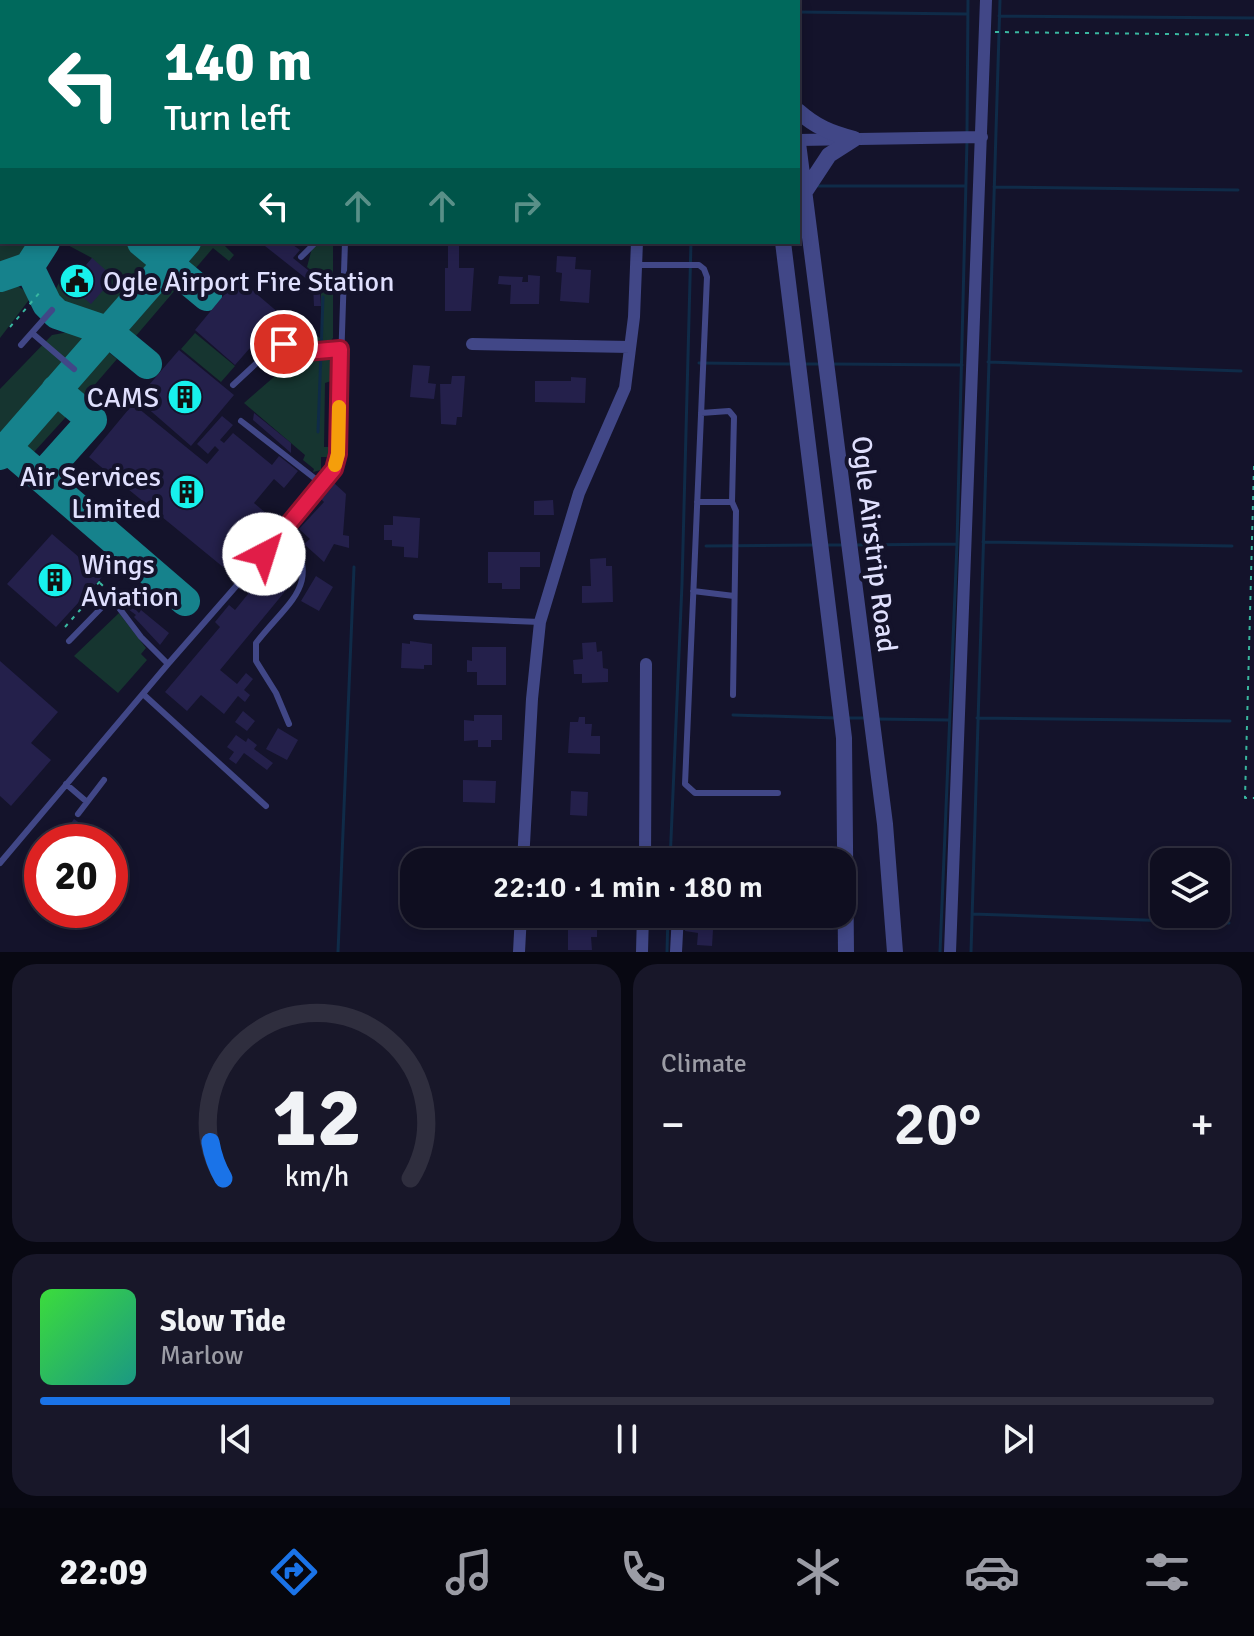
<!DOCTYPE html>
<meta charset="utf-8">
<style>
:root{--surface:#0f0e20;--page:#181729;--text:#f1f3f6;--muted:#9b9ca5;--line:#2f2e3e;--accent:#1a73e8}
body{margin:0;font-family:Signika,sans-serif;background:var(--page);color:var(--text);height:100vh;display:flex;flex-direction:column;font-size:30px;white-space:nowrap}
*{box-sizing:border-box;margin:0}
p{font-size:26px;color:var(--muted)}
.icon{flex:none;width:44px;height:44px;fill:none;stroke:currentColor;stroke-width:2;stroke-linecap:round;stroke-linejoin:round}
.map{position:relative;height:952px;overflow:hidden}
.panel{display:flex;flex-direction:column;gap:12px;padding:12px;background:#080812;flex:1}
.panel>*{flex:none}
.hud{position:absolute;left:0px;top:0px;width:800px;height:244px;box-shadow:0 4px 12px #0003,0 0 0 2px var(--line);background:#00695c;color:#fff;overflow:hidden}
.controls{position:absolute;left:1150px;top:848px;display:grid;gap:16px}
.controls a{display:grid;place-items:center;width:80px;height:80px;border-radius:16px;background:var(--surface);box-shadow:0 4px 12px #0003,0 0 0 2px var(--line);font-size:40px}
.speed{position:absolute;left:24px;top:824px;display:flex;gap:16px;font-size:40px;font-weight:700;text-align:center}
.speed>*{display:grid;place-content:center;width:104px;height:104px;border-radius:50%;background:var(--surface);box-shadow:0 4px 12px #0003,0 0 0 2px var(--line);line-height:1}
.speed .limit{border:12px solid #d22;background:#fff;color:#111}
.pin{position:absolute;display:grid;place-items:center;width:68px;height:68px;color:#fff;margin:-34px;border:4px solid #fff;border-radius:50%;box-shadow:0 2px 8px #0007}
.me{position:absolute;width:88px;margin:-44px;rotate:40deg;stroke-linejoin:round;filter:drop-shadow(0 0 6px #0008)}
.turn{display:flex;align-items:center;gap:28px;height:168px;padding:0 32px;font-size:36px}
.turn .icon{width:104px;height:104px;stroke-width:2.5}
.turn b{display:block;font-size:56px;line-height:68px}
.lanes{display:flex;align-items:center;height:76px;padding:0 32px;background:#0003;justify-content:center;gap:40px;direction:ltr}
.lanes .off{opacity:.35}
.big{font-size:60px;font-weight:600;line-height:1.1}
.panel .widget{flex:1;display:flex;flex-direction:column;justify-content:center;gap:12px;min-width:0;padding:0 28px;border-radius:24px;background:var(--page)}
.panel .dial{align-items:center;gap:0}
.dial svg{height:208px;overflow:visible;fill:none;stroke:var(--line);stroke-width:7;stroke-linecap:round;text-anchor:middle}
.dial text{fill:var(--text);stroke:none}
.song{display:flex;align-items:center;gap:24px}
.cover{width:96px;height:96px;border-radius:12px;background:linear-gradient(135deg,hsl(120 70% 55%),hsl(170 70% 35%))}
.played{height:8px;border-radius:4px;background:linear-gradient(90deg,var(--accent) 40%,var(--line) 40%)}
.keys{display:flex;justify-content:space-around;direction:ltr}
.heat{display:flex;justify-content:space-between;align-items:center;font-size:44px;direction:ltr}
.panel .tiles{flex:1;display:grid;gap:12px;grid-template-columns:1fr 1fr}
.widget:last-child{grid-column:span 2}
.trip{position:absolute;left:400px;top:848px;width:456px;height:80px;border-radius:24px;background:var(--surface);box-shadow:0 4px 12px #0003,0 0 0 2px var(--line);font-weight:600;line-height:80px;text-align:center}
.menu{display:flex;height:128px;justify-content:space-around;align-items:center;background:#06060d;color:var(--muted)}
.menu .icon{width:56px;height:56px}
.menu .on{color:var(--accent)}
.menu b{font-size:36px;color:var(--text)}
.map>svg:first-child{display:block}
.green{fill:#163530}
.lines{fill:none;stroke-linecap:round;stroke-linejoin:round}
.stream{stroke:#0f2b48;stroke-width:3}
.taxiway{stroke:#16828c;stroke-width:30}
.building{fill:#24204b}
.path{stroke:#39b7a0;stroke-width:2;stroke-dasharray:4 6;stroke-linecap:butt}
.service{stroke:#414787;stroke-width:6}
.minor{stroke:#414787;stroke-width:12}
.tertiary{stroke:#414787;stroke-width:16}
.route-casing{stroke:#92132f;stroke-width:20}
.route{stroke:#e11d48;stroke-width:14}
.slow{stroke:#f59e0b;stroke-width:14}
.labels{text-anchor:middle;stroke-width:8;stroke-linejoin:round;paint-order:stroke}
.poi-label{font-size:28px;fill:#dfdffd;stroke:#14132b;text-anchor:start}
.street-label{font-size:28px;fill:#dfdffd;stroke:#14132b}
</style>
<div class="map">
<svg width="1254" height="952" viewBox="0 0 1254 952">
<rect width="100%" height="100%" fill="#14132b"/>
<path class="green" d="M0 184 2 242H39C27 255 18 266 0 269Z
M62 242C88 242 145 233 149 268L105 320 93 323C87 319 82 315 76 312 52 301 48 301 63 276L72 282 92 258Z
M190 242H221L234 255 229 261 213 248 189 276 172 263Z
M333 244V338L326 346 304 348 302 347 312 332 321 339V278L307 267 312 248 317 245Z
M162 275 176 289 135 337 127 339 118 331V325Z
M8 279 32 296 0 338V289Z
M80 330 89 335V340L0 444V389L52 335Z
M195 333 235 366 221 382 181 349Z
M101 346 117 359 85 396 75 398 68 389 70 382Z
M290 354H323L331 361V381L325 383 324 447H329V457H321V470L313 472 314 469 303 460 305 455 244 403 275 376 277 377 283 370 277 365Z
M57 404 65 408V418L34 452 23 453 19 446 21 439 50 406Z
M119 613 146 648 141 654 147 660 118 693 74 656Z"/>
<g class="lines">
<path class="stream" d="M628 2 629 0
M695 2V0
M798 12 966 14
M999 16 1254 18
M967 132 968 0
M818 186H966
M994 187 1238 190
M988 362 1241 371
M699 363 791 364
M803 364H819
M831 364 962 365
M318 432 323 297
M983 542 1232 546
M825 545H842
M853 545 957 544
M706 546 814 545
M733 715 836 718
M848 718H864
M977 718 1230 721
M876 719 948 720
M670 862 682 584 691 242
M972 914 1229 923
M338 952 354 567
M667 952 668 914
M940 952 957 544 967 140
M971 952 1000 0"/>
<path class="taxiway" d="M200 0 203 2
M138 2 140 0
M0 159 2 157
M142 242 207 296
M29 267 47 304 57 314 107 331 147 364
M0 277 29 267 45 242
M6 447 185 601
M0 455 186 242
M41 477 92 420 56 390"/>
</g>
<path class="building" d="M268 242H295L293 245 300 250 293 258 319 279 321 306H314L313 284 265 246Z
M452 242H459V268H474L471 311H445V268H448V244Z
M557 256 576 257 575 269 591 270 589 303 560 301 562 273 556 272Z
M92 258 110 274 102 283 106 287 91 304 69 285Z
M528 275 540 276 539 304H510L511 285 498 284 499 276 523 277 522 282H528Z
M238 278 280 314 235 365 195 330Z
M179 350 234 395 191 446 137 399Z
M413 365 430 366 428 383 436 384 434 399 410 397Z
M452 376H465L462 417H457L456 425 441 424 440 384H451Z
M571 377 586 378 585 403 535 402V381H571Z
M133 404 207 464 219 450 215 446 208 454 197 444 222 416 233 425 220 440 224 443 233 433 272 465 279 456 298 471 284 488 274 479 254 503 267 514 223 567 89 457Z
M254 413 291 443V453L253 420Z
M334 483 346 494 343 535 349 536V548L334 544 324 562 304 544 310 539 299 529 324 502 320 498Z
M553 500 554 515H534V501Z
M393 516 420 518 418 558 404 557V547L392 546V540H384V525H393Z
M52 534 102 577 56 627 7 584Z
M488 552H540V567H520V589H502V583H488Z
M606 558V566H612L613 602 582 603V586H591L590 559Z
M266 572 287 589 220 670 237 684 246 673 253 679 244 690 250 695 245 702 238 696 224 714 201 695 187 711 165 692 220 627 215 622 229 605 235 610Z
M316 576 333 587 319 611 301 601Z
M132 606 139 613 141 610 169 633 160 645 134 617 136 615 128 609Z
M410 641 432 644V665H424V669L401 668 402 643 410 644Z
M596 642 597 652 602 651 603 668 608 669V682L582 683V674H574L573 660 583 659 582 643Z
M472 647H506V685H477V672H467V660L472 661Z
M0 661 58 712 31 743 51 760 11 806 0 796Z
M243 711 255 721 247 731 235 722Z
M474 715H502V740H491V747H478V740L464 741V720L474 721Z
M579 717H585V724H592L591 736H600V754L568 753 570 722H578Z
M278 728 298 740 287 760 266 749Z
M236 735 246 742 248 738 257 745 254 749 273 763 267 770 244 753 236 764 229 759 234 752 227 747Z
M463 780 496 781 495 803 463 802Z
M571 791 588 792 587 816 570 815Z
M74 819 81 824 70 840 63 835Z
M687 914H714L712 946 697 945 698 933 685 931Z
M568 924H597V937H591L592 950H568Z"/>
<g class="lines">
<path class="path" d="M995 32 1254 35
M10 327 41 291
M1254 466 1245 798H1254
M100 583 109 592
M87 600 86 597 102 579
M65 627 88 601 91 604"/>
<path class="service" d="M353 2V0
M374 2V0
M391 2V0
M301 257 316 242
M636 265H699L704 269 707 277 685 784 695 793H778
M32 333 74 369
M21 345 52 310
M233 385 276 345 284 344 306 352 340 349
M701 413 729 411 734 417 732 502 736 511 733 695
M241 421 322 484
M697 502H732
M264 522 280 536
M288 526C322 587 292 597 256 643V661L276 693 289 724
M248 540 264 554
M693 591 734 596
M416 617 540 622
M69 641 106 603 113 600 141 637 168 664
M143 694 266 806
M66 784 87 802
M78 814 104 780
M0 863 168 664 280 536 334 469 338 454 345 242"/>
<path class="minor" d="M644 2V0
M798 140 982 137
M472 344 630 347
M523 862 532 699 540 622 579 493 625 388 634 317 637 242
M645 862 646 664
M519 952 521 914
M642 952 643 914
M676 952 678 914
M950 952 986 0"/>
<path class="tertiary" d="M750 0V2
M775 0V2
M798 111C816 127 831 133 854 139
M798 143 885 824 895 952
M804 193 829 155 854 139
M783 242 844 738 846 952"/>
</g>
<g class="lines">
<defs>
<path id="route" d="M264 554 334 469 338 454 340 349 306 352 284 344"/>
</defs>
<use href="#route" class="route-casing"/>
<use href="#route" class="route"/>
<path class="slow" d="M335 465 338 454 339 407"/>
</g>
<defs>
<symbol id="civic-disc" viewBox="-11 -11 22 22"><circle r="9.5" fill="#17f1ec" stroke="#14132b"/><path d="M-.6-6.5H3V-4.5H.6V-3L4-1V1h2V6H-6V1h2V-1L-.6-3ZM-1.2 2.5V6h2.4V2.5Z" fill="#111"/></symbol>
<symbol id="building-disc" viewBox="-11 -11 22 22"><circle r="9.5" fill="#17f1ec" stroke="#14132b"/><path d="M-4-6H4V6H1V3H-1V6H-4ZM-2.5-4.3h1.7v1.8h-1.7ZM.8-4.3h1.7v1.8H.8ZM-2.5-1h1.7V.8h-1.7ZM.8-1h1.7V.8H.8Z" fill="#111"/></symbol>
</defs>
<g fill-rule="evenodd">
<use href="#civic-disc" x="57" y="261" width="40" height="40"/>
<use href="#building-disc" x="165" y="377" width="40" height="40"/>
<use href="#building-disc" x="167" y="472" width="40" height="40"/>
<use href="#building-disc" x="35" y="560" width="40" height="40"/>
</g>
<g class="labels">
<g class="poi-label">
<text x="103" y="291">Ogle Airport Fire Station</text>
<text x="159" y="407" text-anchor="end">CAMS</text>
<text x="161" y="486" text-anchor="end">Air Services<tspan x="161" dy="32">Limited</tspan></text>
<text x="81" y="574">Wings<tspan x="81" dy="32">Aviation</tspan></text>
</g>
<g class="street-label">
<text transform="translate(875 544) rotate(83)" y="10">Ogle Airstrip Road</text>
</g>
</g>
</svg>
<div class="controls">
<a><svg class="icon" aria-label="layers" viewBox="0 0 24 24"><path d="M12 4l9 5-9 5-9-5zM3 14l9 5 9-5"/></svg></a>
</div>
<div class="speed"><div class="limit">20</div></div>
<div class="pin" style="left:284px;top:344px;background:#d93025"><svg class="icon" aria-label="arrive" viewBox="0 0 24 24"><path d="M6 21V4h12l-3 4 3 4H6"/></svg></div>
<svg class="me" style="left:264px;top:554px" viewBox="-20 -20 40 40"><circle r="19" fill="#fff"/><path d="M0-13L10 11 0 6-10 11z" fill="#e11d48"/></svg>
<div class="trip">22:10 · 1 min · 180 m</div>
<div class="hud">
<div class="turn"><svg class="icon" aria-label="left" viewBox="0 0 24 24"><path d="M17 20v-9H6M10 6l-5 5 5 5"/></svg><div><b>140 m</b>Turn left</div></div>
<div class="lanes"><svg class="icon" aria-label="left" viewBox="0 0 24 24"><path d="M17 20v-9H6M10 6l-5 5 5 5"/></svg><svg class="icon off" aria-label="ahead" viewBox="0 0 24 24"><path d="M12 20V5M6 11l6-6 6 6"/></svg><svg class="icon off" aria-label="ahead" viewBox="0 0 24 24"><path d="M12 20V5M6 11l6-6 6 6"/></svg><svg class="icon off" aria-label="right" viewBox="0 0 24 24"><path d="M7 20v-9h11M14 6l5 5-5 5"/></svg></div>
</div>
</div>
<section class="panel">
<div class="tiles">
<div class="widget dial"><svg viewBox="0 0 100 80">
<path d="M14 69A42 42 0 1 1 86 69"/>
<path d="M14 69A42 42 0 0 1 9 55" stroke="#1a73e8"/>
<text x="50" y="56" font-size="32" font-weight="700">12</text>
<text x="50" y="72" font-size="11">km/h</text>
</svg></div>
<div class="widget"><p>Climate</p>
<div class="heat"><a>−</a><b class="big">20°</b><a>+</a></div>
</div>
<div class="widget">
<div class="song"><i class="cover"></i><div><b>Slow Tide</b><p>Marlow</p></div></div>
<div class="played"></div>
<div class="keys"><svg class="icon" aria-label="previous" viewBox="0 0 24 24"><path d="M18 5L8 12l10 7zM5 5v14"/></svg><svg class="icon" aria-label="pause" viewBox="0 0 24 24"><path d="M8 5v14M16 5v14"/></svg><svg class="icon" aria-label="next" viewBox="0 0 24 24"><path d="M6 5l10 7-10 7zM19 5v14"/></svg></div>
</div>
</div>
</section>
<nav class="menu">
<b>22:09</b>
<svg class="icon on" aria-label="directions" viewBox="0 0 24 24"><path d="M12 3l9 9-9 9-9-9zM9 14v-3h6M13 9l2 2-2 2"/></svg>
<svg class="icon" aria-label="music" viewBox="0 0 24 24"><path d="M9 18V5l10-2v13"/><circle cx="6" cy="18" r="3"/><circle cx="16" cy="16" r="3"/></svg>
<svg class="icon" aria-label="phone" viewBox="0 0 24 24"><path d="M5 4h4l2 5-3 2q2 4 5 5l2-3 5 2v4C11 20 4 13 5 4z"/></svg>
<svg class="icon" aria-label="climate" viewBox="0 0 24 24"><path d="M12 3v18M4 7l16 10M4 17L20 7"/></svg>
<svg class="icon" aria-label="car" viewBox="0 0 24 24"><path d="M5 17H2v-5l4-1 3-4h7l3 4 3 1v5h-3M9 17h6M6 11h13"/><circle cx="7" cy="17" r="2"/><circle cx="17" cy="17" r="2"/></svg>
<svg class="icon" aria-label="filters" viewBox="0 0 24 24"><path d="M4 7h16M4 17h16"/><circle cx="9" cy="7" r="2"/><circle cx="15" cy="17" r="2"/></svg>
</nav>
